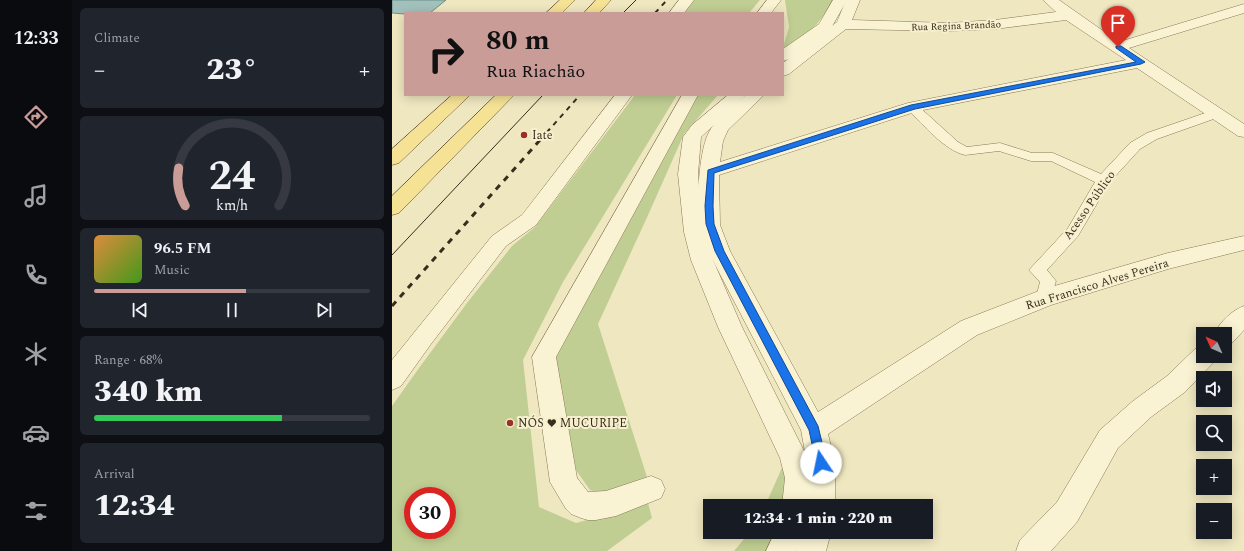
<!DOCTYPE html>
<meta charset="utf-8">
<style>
:root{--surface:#171b24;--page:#20242c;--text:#f1f3f6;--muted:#9ea1a6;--line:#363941;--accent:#ca9c98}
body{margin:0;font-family:Spectral,serif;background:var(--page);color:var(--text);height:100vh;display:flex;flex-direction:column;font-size:15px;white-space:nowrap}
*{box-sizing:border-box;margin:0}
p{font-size:13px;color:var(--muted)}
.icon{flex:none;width:22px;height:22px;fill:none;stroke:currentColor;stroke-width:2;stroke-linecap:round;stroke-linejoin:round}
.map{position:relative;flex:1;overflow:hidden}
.side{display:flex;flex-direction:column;gap:8px;padding:8px;background:#0d0f14;width:320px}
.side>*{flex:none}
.banner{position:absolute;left:12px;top:12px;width:380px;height:84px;border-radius:0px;box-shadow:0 2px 10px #0003;background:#ca9c98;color:#111;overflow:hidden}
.needle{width:26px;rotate:315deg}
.controls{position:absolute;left:804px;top:327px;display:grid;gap:8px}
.controls a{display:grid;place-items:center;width:36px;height:36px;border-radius:0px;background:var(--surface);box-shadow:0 2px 10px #0003;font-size:20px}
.speed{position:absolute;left:12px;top:487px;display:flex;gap:8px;font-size:20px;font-weight:700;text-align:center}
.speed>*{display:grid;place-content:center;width:52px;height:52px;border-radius:50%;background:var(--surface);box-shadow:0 2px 10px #0003;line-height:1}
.speed .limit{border:6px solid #d22;background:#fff;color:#111}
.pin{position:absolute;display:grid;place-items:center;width:34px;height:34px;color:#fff;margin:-41px -17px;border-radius:50% 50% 50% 0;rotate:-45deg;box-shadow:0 0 4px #0007}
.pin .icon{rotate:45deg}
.me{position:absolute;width:44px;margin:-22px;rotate:349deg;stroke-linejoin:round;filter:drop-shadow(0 0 3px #0008)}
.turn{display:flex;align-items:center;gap:14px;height:84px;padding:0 16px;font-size:18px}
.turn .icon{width:52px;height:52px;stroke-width:2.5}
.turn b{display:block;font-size:28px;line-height:34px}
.big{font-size:30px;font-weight:800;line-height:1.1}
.side .card{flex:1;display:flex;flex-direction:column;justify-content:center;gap:6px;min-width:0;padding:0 14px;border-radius:6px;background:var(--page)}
.side .dial{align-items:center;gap:0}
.dial svg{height:104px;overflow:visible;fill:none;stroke:var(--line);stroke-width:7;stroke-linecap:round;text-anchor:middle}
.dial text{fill:var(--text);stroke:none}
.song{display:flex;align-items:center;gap:12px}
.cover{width:48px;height:48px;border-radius:6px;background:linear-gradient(135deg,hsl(30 70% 55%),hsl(100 70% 35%))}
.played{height:4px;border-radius:2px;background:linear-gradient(90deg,var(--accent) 55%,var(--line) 55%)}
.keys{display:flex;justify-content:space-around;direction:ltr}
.heat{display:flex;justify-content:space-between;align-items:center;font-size:22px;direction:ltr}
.charge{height:6px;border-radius:3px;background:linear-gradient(90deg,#34c759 68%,var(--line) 0)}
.trip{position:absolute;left:311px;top:499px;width:230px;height:40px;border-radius:0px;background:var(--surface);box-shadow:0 2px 10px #0003;font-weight:800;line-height:40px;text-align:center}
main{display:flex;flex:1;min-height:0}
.tab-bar{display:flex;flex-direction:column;width:72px;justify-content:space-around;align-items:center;background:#090b0e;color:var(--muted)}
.tab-bar .icon{width:28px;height:28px}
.tab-bar .active{color:var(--accent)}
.tab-bar b{font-size:18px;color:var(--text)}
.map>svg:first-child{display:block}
.green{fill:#c0ce93;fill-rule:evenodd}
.water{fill:#a3c1bc;stroke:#6a8f8a}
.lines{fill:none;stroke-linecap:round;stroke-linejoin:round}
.service-casing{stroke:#897757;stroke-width:1}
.pedestrian-casing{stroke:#897757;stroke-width:1}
.minor-casing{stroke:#897757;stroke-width:1}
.primary-casing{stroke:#56452c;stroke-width:1}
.service{fill:#faf3d3;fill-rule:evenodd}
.pedestrian{fill:#faf3d3;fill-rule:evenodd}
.minor{fill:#faf3d3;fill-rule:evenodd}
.primary{fill:#f5e295;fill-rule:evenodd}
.tram{stroke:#382d1c;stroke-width:1}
.rail-far1{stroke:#382d1c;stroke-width:2;stroke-dasharray:5 5;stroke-linecap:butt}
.rail{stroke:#382d1c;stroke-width:3;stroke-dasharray:6 6;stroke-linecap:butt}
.route{fill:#1a73e8;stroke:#114b97}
.poi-dot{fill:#9a3125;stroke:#f7f0cf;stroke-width:1.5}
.labels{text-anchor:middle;stroke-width:4;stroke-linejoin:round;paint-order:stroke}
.far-street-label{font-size:10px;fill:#382d1c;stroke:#f7f0cf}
.poi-label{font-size:12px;fill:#382d1c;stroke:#f7f0cf;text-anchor:start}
.street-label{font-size:12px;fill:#382d1c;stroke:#f7f0cf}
</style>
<main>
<nav class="tab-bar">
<b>12:33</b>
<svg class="icon active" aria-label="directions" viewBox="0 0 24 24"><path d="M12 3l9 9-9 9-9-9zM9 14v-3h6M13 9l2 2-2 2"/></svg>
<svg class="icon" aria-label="music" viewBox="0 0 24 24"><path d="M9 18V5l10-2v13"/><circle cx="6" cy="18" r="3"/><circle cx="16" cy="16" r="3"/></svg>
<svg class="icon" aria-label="phone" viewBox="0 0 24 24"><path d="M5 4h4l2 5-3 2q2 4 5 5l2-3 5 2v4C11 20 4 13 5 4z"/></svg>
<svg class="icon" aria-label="climate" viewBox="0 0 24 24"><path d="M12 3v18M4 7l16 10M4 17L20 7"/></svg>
<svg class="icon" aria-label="car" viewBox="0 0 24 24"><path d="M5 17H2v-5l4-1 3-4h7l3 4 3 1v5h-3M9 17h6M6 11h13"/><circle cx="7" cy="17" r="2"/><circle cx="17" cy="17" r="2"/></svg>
<svg class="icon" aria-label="filters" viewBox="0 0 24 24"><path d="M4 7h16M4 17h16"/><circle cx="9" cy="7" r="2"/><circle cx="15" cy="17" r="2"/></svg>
</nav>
<section class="side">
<div class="card"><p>Climate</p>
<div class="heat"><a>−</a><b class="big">23°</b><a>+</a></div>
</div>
<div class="card dial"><svg viewBox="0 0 100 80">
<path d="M14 69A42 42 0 1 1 86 69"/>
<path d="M14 69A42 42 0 0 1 9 40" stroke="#ca9c98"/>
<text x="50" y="56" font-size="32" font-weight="700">24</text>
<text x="50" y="72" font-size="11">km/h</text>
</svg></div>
<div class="card">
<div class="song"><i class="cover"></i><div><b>96.5 FM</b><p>Music</p></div></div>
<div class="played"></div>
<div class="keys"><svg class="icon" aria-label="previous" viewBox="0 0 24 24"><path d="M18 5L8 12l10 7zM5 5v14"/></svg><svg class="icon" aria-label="pause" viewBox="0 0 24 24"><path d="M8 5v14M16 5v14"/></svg><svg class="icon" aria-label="next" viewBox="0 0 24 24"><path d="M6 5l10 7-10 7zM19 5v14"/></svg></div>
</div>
<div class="card"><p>Range · 68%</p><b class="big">340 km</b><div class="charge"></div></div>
<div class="card"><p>Arrival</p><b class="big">12:34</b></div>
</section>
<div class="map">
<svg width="852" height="551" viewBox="0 0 852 551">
<rect width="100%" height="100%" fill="#efe7c0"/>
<path class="green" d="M302 0H368L357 13H291Z
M393 0H441C432 19 412 41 391 48L397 27Z
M243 95H285L171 282 131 360 147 507 184 523 256 503 260 518 215 551H0V406L27 368 75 303 120 246 143 227ZM21 496H55V530H21Z
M304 95H326L292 134 257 213 206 324 255 477 215 495 198 490 184 470 164 357Z
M393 461V506H373Z
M358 532H385L377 551H342Z"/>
<path class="water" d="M0 0H54L38 13H13V14L0 13Z"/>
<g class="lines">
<defs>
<path id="service" d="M520 103 524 104 566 142 575 147 608 143 640 153H661L709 174 738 143 755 133 822 110H830L832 113 830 116 765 139 748 149 717 183 686 236 655 270 664 281 658 302 652 304 646 302 644 298 648 282 637 270 676 228 703 182 659 161H639L607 151 573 155C552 150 532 125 516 110L514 107 516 104Z"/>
<path id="pedestrian" d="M287 0H302L292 13H277Z
M375 0H389L379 13H365Z
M441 0H455L438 30 397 59 391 61V49L427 24Z
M223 95H240L144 225 114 246 39 344 9 386 0 390V360L100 236 130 215Z
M290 95H306L164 357 185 478 196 492 214 491 259 476 269 480 273 489 269 498 224 516 204 520H196L189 518 179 514 174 509 158 482 140 357Z
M336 95H354L309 137 306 174 309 212 312 232 321 260 350 327 415 457 421 478 418 506H390L393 478 388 458 326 327 299 260 292 232 286 174 291 137 300 125Z
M383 532H413L404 551H374Z"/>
<path id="minor" d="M454 0H468L460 20 557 23 603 20 664 12 651 0H667L727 42 852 4V13L737 48 852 124V137L846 136 745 68 526 111 327 175 328 225 338 251 426 412 569 321 652 289 776 253 852 236V250L776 269 659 305 585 335 436 434 443 463V506H415V463L409 430 316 251C313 242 309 234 308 225 304 204 307 153 316 134 324 117 340 107 354 95H372L336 130 331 141 328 162 516 103 734 60 674 20 603 29 557 31 454 29 397 74 391 76V63L445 22Z
M852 306V330L841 342 833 345V334H822C828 322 840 310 852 306Z
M811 346V356H824L821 363 793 392 759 417 726 448 685 522 659 551H624L628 540 665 502 708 430 741 401 775 376 803 349Z
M409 532H439L434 551H404Z"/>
<path id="primary" d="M168 0H183L170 13H154Z
M204 0H219L207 13H192Z
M60 95H78L7 163 0 165V149Z
M104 95H122L7 213 0 215V196Z"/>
</defs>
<use href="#service" class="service-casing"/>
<use href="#pedestrian" class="pedestrian-casing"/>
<use href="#minor" class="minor-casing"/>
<use href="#primary" class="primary-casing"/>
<use href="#service" class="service"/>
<use href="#pedestrian" class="pedestrian"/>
<use href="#minor" class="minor"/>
<use href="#primary" class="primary"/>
<path class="tram" d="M231 13 244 0
M0 255 151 95"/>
<path class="rail-far1" d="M263 13 275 0
M148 140 188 95"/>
<path class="rail" d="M0 306 149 139"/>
</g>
<path class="route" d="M724 46H729L753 62 749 64 523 109 322 173 321 206 322 224 332 251 426 426 435 463 433 467 429 469 425 467 417 430 323 251 314 224 313 206 316 170 519 105 744 62 724 48Z"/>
<g class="poi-dot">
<circle cx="132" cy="135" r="4"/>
<circle cx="118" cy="423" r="4"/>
</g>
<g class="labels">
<g class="far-street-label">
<text transform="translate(564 25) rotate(-2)" y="4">Rua Regina Brandão</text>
</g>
<g class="poi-label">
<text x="140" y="139">Iate</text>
<text x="126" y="427">NÓS ♥ MUCURIPE</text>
</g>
<g class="street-label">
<text transform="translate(697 205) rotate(-55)" y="4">Acesso Público</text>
<text transform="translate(705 284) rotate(-17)" y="4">Rua Francisco Alves Pereira</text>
</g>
</g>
</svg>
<div class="controls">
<a><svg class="needle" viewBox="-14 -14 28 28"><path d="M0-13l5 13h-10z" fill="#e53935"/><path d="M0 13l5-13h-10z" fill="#9ea1a6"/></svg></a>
<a><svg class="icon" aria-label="sound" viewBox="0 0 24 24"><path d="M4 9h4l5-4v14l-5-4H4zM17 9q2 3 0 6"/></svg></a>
<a><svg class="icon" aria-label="search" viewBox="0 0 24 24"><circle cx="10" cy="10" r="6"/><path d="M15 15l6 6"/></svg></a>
<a>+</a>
<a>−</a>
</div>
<div class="speed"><div class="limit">30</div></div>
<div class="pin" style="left:726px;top:47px;background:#d93025"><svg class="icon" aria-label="arrive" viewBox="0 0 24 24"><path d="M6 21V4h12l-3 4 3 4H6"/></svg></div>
<svg class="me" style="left:429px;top:463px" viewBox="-20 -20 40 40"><circle r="19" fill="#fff"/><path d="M0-13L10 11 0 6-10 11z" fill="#1a73e8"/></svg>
<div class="trip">12:34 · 1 min · 220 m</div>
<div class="banner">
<div class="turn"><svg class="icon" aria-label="right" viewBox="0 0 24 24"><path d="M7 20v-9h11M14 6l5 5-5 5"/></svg><div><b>80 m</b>Rua Riachão</div></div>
</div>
</div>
</main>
